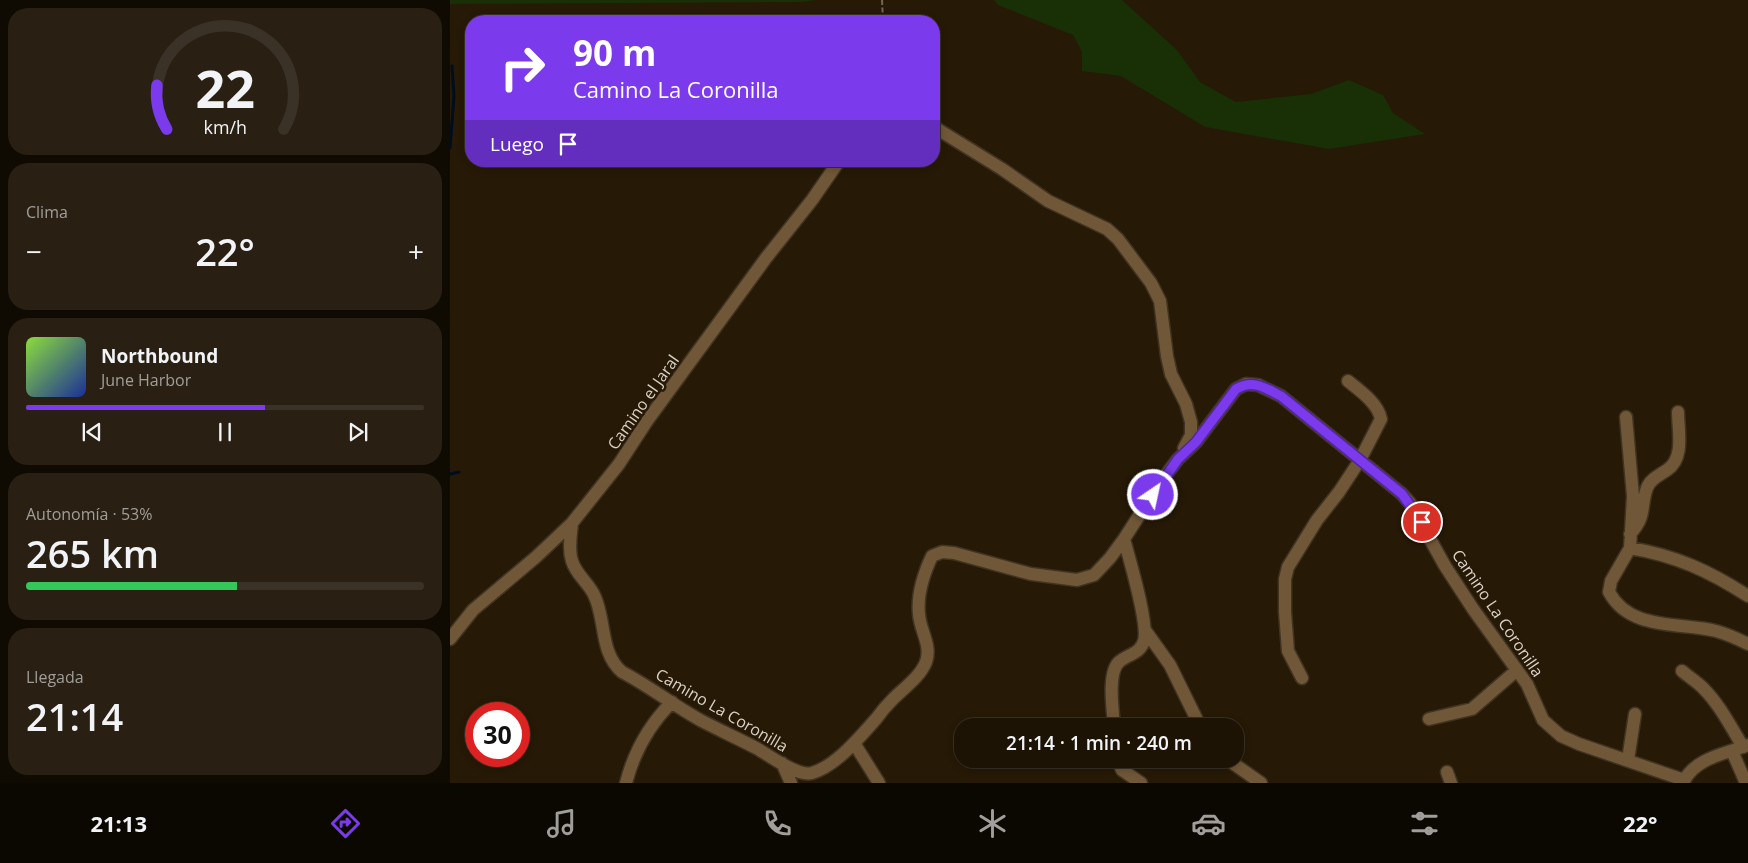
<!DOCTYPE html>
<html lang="es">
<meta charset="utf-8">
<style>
:root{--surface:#1c1304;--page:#292013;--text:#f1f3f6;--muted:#a09e9a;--line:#3a3226;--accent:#7c3aed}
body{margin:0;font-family:"Open Sans",sans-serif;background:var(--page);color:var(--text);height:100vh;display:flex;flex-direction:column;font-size:19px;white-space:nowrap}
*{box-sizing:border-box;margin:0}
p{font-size:16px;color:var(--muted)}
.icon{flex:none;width:28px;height:28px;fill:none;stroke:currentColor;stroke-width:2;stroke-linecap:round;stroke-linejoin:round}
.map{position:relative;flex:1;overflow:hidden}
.details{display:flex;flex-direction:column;gap:8px;padding:8px;background:#0f0a02;width:450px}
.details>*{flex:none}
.banner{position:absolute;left:15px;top:15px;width:475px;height:152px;border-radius:20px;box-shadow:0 2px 8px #0003,0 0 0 1px var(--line);background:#7c3aed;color:#fff;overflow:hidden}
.speed{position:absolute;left:15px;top:702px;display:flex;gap:10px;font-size:25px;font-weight:700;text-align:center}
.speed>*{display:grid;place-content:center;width:65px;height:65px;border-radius:50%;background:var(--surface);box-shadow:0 2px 8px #0003,0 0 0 1px var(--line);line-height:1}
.speed .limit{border:8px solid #d22;background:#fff;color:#111}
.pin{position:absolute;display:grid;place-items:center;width:42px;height:42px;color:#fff;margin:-21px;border:2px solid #fff;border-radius:50%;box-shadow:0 1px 5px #0007}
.me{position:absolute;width:55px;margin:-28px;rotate:34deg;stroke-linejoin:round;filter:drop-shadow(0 0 4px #0008)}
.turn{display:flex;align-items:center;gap:18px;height:105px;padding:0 25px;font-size:22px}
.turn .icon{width:65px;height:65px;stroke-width:2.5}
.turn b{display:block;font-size:35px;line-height:42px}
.then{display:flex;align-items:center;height:48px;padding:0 25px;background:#0003;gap:10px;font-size:19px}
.big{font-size:38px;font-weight:600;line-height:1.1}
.details .tile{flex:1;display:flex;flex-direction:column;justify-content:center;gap:8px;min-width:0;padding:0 18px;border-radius:20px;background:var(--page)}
.details .dial{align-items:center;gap:0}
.dial svg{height:130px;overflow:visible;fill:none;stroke:var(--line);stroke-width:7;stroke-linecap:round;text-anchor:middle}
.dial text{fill:var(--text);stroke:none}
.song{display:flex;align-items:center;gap:15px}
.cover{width:60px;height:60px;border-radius:8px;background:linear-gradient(135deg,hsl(90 70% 55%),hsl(230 70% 35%))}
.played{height:5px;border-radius:2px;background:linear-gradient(90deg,var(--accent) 60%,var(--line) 60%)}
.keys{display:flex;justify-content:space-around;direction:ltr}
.heat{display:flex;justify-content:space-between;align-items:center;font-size:28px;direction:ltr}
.charge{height:8px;border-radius:4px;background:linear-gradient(90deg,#34c759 53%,var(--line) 0)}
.trip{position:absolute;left:504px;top:718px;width:290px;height:50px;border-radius:20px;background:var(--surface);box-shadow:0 2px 8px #0003,0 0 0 1px var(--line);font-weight:600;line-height:50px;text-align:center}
.tab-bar{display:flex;height:80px;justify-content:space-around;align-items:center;background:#0b0802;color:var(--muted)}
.tab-bar .icon{width:35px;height:35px}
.tab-bar .active{color:var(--accent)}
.tab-bar b{font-size:22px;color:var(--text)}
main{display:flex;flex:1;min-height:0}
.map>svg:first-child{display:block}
.green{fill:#192f05}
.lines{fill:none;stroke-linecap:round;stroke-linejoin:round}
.stream{stroke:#000d20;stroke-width:3}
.minor-casing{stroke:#3f3321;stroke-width:15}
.path{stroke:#726657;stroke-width:2;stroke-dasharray:5 2.5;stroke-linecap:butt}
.minor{stroke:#705737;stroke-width:12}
.route-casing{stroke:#51269a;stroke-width:12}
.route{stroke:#7c3aed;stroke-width:9}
.labels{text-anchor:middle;stroke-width:5;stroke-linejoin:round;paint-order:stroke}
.street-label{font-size:16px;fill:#dad1c6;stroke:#261906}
</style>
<main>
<section class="details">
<div class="tile dial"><svg viewBox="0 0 100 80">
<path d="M14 69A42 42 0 1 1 86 69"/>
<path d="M14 69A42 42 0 0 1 8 42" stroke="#7c3aed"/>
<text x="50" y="56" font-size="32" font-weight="700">22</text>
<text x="50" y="72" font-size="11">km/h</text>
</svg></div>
<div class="tile"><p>Clima</p>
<div class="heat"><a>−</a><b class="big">22°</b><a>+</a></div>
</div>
<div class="tile">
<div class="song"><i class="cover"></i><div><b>Northbound</b><p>June Harbor</p></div></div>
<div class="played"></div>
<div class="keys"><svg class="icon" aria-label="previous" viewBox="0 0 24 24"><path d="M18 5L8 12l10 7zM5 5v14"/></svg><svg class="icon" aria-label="pause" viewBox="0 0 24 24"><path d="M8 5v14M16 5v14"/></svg><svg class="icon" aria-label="next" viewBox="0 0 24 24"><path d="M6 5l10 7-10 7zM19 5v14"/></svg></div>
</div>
<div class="tile"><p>Autonomía · 53%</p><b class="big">265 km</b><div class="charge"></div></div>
<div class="tile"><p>Llegada</p><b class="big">21:14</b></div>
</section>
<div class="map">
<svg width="1298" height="783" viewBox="0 0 1298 783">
<rect width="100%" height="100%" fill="#261906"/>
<path class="green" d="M0 0H365L354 2 0 4Z
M544 0H672L727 50 750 82 786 102 861 94 899 80 933 95 943 113 975 134 879 149 755 127 671 76 632 71V52L623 35 548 5Z"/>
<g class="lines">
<path class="stream" d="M0 148 4 96 2 66
M0 474 9 472"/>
<defs>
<path id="minor" d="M484 127 552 169 598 201 657 229 668 239 701 283 710 301 717 356 721 374 736 404 741 422V435L734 448
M1176 417 1183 496 1180 548 1161 581 1159 592C1180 631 1229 622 1266 631 1277 634 1288 639 1298 644
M122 523C121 535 118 549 122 561 126 575 140 584 145 597 156 622 150 653 172 672 199 686 223 705 250 720 269 730 289 739 308 749 320 756 348 777 362 773 386 766 410 737 426 719 431 712 437 705 443 699 454 688 470 677 476 662 482 645 470 631 469 614 467 595 474 573 482 556L492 552 504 553 581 574 627 580 644 575 660 558 674 539 712 480 728 459 746 442 786 389 796 384 808 385 831 396 952 494 960 503 995 566 1023 609 1077 684 1093 720 1111 736 1129 744 1234 780
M1180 534C1197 516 1190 507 1197 488 1200 479 1210 475 1217 470 1235 458 1228 431 1228 412
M1180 548C1227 556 1259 571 1298 596
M695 630 720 665 750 726
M0 639 23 610 86 557 122 523 169 464 197 421 316 258 362 200 389 161
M1232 671C1239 677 1247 682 1253 688 1270 705 1281 727 1293 747
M852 678 838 651 835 612V579L838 567 867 520 889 492 910 460 931 419C928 403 909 390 898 381
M979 719 1022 709 1067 670
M664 726C663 711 657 673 669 662 678 654 690 654 694 641 699 624 679 558 674 539
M404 743 429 783
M1282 751 1296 783
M667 759 672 770 691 783
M777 759 811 783
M1178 760 1185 714
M332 763 341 783
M997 772 1001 783
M176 783C184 752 199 725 222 702
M1233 783C1244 758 1275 754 1298 745"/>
</defs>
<use href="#minor" class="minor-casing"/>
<path class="path" d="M432 0 433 21"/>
<use href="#minor" class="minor"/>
</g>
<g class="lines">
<defs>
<path id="route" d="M703 495 728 459 746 442 786 389C804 379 815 388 831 396L952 494 972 522"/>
</defs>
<use href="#route" class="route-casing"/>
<use href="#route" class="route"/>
</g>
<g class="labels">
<g class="street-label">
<text transform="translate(193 402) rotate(-55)" y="6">Camino el Jaral</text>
<text transform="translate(1048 613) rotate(56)" y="6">Camino La Coronilla</text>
<text transform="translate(272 710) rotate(30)" y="6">Camino La Coronilla</text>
</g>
</g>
</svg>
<div class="speed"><div class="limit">30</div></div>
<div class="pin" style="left:972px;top:522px;background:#d93025"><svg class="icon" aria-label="arrive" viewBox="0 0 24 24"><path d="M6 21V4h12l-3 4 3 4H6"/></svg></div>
<svg class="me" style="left:703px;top:495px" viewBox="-20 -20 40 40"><circle r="17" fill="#7c3aed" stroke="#fff" stroke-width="3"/><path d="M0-11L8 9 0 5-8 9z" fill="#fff"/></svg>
<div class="trip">21:14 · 1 min · 240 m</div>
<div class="banner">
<div class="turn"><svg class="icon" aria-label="right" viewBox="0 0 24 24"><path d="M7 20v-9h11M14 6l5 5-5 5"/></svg><div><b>90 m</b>Camino La Coronilla</div></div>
<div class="then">Luego<svg class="icon" aria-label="arrive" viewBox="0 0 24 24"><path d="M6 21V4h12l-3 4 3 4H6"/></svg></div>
</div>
</div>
</main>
<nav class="tab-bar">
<b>21:13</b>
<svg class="icon active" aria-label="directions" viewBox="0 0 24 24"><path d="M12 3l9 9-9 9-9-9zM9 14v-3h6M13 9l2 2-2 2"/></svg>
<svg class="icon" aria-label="music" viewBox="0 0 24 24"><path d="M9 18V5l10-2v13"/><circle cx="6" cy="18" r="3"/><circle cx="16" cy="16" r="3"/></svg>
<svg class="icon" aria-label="phone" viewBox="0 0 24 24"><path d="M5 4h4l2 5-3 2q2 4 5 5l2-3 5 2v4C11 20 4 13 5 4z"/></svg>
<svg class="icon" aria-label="climate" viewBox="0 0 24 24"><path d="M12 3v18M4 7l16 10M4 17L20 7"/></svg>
<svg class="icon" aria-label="car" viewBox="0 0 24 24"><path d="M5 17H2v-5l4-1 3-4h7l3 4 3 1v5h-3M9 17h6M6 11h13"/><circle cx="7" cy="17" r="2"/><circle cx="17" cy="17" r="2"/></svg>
<svg class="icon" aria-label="filters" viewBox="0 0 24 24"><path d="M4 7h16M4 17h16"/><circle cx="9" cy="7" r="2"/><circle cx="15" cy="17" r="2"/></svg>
<b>22°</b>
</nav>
